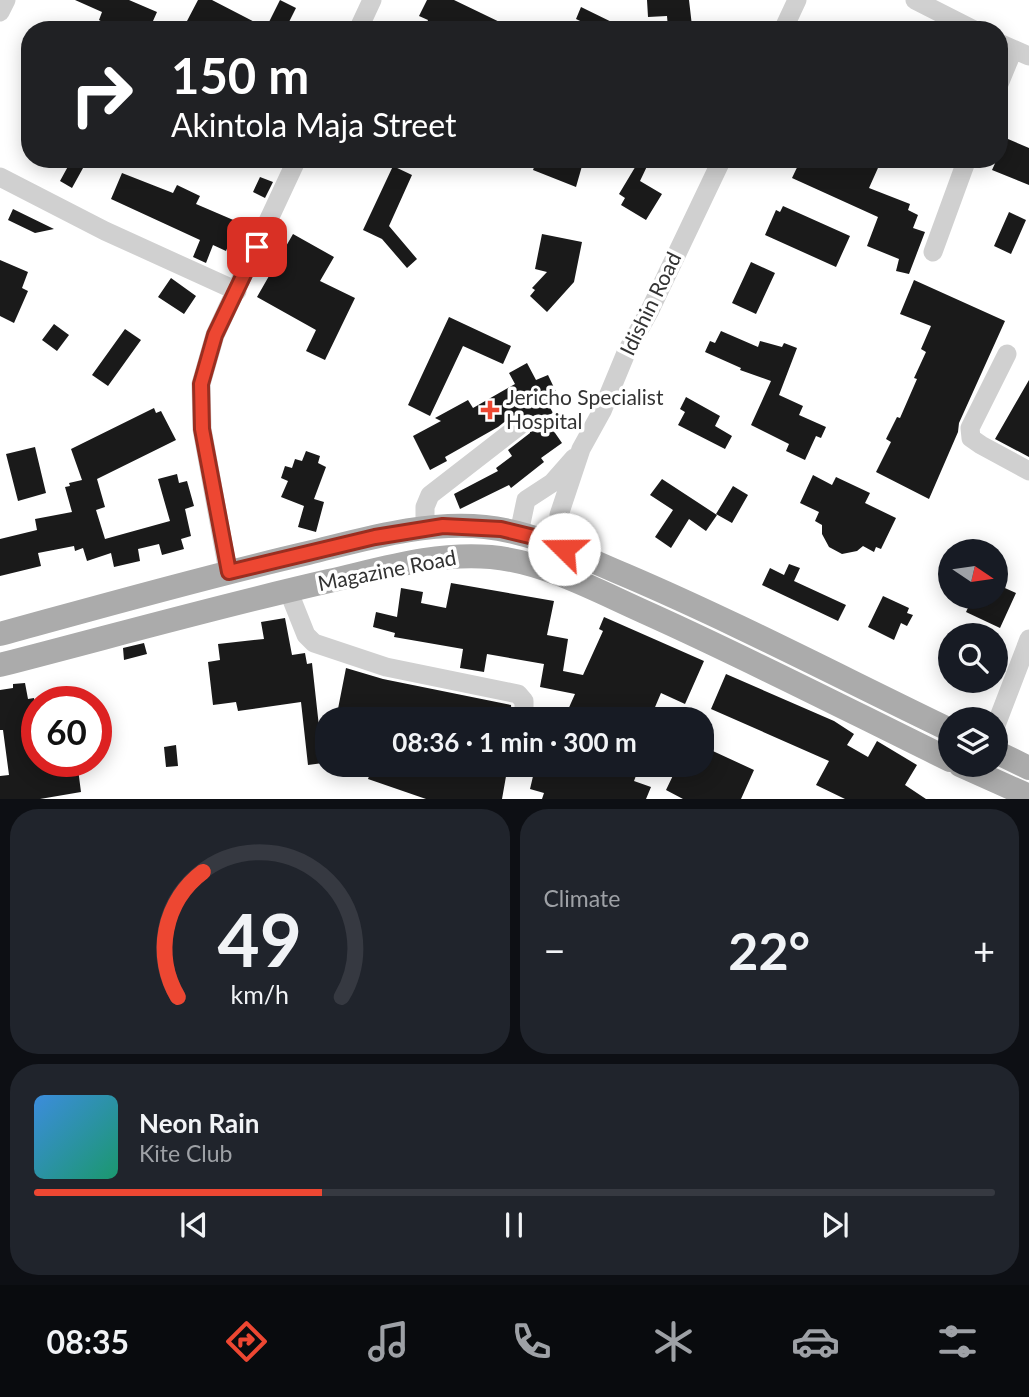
<!DOCTYPE html>
<meta charset="utf-8">
<style>
:root{--surface:#171b24;--page:#20242c;--text:#f1f3f6;--muted:#9ea1a6;--line:#363941;--accent:#ed4732}
body{margin:0;font-family:Lato,sans-serif;background:var(--page);color:var(--text);height:100vh;display:flex;flex-direction:column;font-size:26px;white-space:nowrap}
*{box-sizing:border-box;margin:0}
p{font-size:23px;color:var(--muted)}
.icon{flex:none;width:38px;height:38px;fill:none;stroke:currentColor;stroke-width:2;stroke-linecap:round;stroke-linejoin:round}
.map{position:relative;height:799px;overflow:hidden}
.sheet{display:flex;flex-direction:column;gap:10px;padding:10px;background:#0d0f14;flex:1}
.sheet>*{flex:none}
.guide{position:absolute;left:21px;top:21px;width:987px;height:147px;border-radius:28px;box-shadow:0 4px 18px #0003;background:#202124;color:#fff;overflow:hidden}
.needle{width:46px;rotate:103deg}
.fabs{position:absolute;left:938px;top:539px;display:grid;gap:14px}
.fabs a{display:grid;place-items:center;width:70px;height:70px;border-radius:50%;background:var(--surface);box-shadow:0 4px 18px #0003;font-size:35px}
.speed{position:absolute;left:21px;top:686px;display:flex;gap:14px;font-size:35px;font-weight:700;text-align:center}
.speed>*{display:grid;place-content:center;width:91px;height:91px;border-radius:50%;background:var(--surface);box-shadow:0 4px 18px #0003;line-height:1}
.speed .limit{border:10px solid #d22;background:#fff;color:#111}
.pin{position:absolute;display:grid;place-items:center;width:60px;height:60px;color:#fff;margin:-30px;border-radius:14px;box-shadow:0 4px 10px #0006}
.me{position:absolute;width:77px;margin:-38px;rotate:292deg;stroke-linejoin:round;filter:drop-shadow(0 0 5px #0008)}
.turn{display:flex;align-items:center;gap:24px;height:147px;padding:0 35px;font-size:32px}
.turn .icon{width:91px;height:91px;stroke-width:2.5}
.turn b{display:block;font-size:49px;line-height:60px}
.big{font-size:52px;font-weight:700;line-height:1.1}
.sheet .card{flex:1;display:flex;flex-direction:column;justify-content:center;gap:10px;min-width:0;padding:0 24px;border-radius:28px;background:var(--page)}
.sheet .dial{align-items:center;gap:0}
.dial svg{height:182px;overflow:visible;fill:none;stroke:var(--line);stroke-width:7;stroke-linecap:round;text-anchor:middle}
.dial text{fill:var(--text);stroke:none}
.song{display:flex;align-items:center;gap:21px}
.cover{width:84px;height:84px;border-radius:10px;background:linear-gradient(135deg,hsl(210 70% 55%),hsl(160 70% 35%))}
.played{height:7px;border-radius:4px;background:linear-gradient(90deg,var(--accent) 30%,var(--line) 30%)}
.keys{display:flex;justify-content:space-around;direction:ltr}
.heat{display:flex;justify-content:space-between;align-items:center;font-size:38px;direction:ltr}
.sheet .tiles{flex:1;display:grid;gap:10px;grid-template-columns:1fr 1fr}
.card:last-child{grid-column:span 2}
.trip{position:absolute;left:315px;top:707px;width:399px;height:70px;border-radius:28px;background:var(--surface);box-shadow:0 4px 18px #0003;font-weight:700;line-height:70px;text-align:center}
.menu{display:flex;height:112px;justify-content:space-around;align-items:center;background:#090b0e;color:var(--muted)}
.menu .icon{width:49px;height:49px}
.menu .selected{color:var(--accent)}
.menu b{font-size:32px;color:var(--text)}
.map>svg:first-child{display:block}
.building{fill:#1a1a1a}
.lines{fill:none;stroke-linecap:round;stroke-linejoin:round}
.minor{stroke:#d0d0d0;stroke-width:19}
.major{stroke:#ababab;stroke-width:24}
.route-casing{stroke:#9a2e20;stroke-width:18}
.route{stroke:#ed4732;stroke-width:12}
.poi-dot{fill:#ed4732;stroke:#fff;stroke-width:2.5}
.labels{text-anchor:middle;stroke-width:7;stroke-linejoin:round;paint-order:stroke}
.street-label{font-size:21px;fill:#333;stroke:#fff}
.poi-label{font-size:21px;fill:#333;stroke:#fff;text-anchor:start}
</style>
<div class="map">
<svg width="1029" height="799" viewBox="0 0 1029 799">
<rect width="100%" height="100%" fill="#fff"/>
<path class="building" d="M75 0H129L157 12 149 30H100L104 23 99 20 102 12Z
M198 0H212L266 28 280 0 296 8 285 30H194L196 26 187 21Z
M427 0H454L516 30H424L428 20 419 16Z
M647 0H689L692 26 668 28 667 16 648 17Z
M581 7 628 30H599L576 19Z
M1008 139 1029 148V185L992 170 997 159H999V144L1003 145 1005 140 1007 141Z
M72 159H88L72 188 60 181Z
M537 159H584L576 187 533 170Z
M640 159 650 160 640 181 662 194 646 220 621 205 625 198 619 194Z
M801 159H882L869 188 910 204 908 210 918 215 913 228 925 232 909 274 896 271 899 259 867 246 878 217 792 178Z
M393 166 412 175 389 226 417 259 407 268 382 239 363 230Z
M122 173 173 193 177 185 200 196 196 204 238 222 226 251 213 245 206 263 193 257 200 240 111 199Z
M260 177 273 182 265 198 253 192Z
M783 206 850 236 836 267 765 235 776 210 780 212Z
M13 209 54 229 35 233 8 220Z
M1009 212 1026 220 1011 254 994 246Z
M293 234 334 257 320 281 355 298 325 360 306 351 316 330 257 297Z
M542 234 582 242 574 282 547 312 530 296 535 290 532 288 547 272 535 269Z
M0 260 28 272 22 288 28 291 14 323 0 316Z
M751 262 775 273 756 314 732 303Z
M171 278 196 296 184 314 158 297Z
M914 280 1005 321 959 423 958 432 929 499 876 472 891 442 886 439 897 417 900 418 917 379 914 378 926 352 921 349 931 326 900 314Z
M449 317 511 346 503 364 463 346 430 416 408 405Z
M54 324 69 335 57 351 42 340Z
M125 329 141 340 108 386 92 375Z
M721 331 758 347 760 341 782 347 784 343 797 348 779 395 803 406 799 415 826 427 821 438 816 436 805 460 786 451 789 444 751 425 771 381 740 370 741 368 705 352 710 341 715 343Z
M527 363 536 380 548 375 558 396 547 402 553 413 544 417 562 443 541 458 544 462 511 488 509 485 460 509 454 494 498 471 496 468 512 456 508 450 530 433 529 419 521 414 512 416 498 427 445 457 447 461 430 470 413 436 441 421 435 418 468 400 473 408 515 384 509 373Z
M1029 380V457L995 439Z
M686 397 720 416 715 426 732 436 725 449 678 425 685 412 680 409Z
M154 408 156 413 161 411 176 440 97 479 105 507 96 510 105 539 170 521 158 479 177 474 179 483 187 481 194 506 185 509 191 536 181 539 184 549 162 555 159 544 138 549 140 561 114 567 111 553 87 561 83 548 75 551 74 546 38 553 41 566 0 576V539L37 530 35 519 72 512 65 487 70 486 69 483 82 480 71 449Z
M35 447 46 493 18 501 6 454Z
M306 451 320 456 318 463 326 467 314 499 324 502 316 532 298 527 304 506 281 497 288 481 281 478 285 466 292 468 295 459 302 461Z
M813 475 832 485 836 477 870 493 865 503 896 518 881 549 876 547 874 552 863 546 857 551 842 554 829 547 822 534V525L815 521 819 512 800 503Z
M662 479 717 515 706 531 689 519 671 548 655 537 673 510 650 495Z
M733 486 748 495 732 523 716 514Z
M789 564 800 568 794 581 846 605 838 621 762 585 770 568 784 575Z
M451 583 554 601 547 635 568 639 563 671 583 675 603 631 599 629 604 617 704 661 685 704 661 693 650 719H567L570 713 567 712 575 694 540 687 544 664 487 654 484 672 460 668 463 649 394 637 395 633 373 627 376 612 397 617 401 588 423 592 421 603 446 608Z
M996 584 1016 593 1000 628 966 612 973 597H996Z
M883 596 909 608 907 613 913 615 907 626 901 623 894 640 868 627Z
M285 618 292 655 305 653 307 664 312 663 323 763 308 765 301 702 238 711 236 702 213 705 208 662 220 660 218 644 264 639 261 622Z
M144 643 147 654 124 660 123 648Z
M346 668 383 679 511 705 512 719H336Z
M726 674 834 721 854 734 847 745 868 757 877 741 917 765 905 785 926 799H845L816 785 829 761 711 709Z
M25 683 28 699 34 698 37 727H31L35 761H77L81 792 40 799H0V776L9 775 3 730H0V690L13 688V684Z
M176 745 178 766 166 767 164 747Z
M702 746 754 770 741 799H683L666 790 678 765H702Z
M373 765H508L502 799H426L368 779Z
M553 765H640L634 781 651 787 646 799H542L544 793 530 789 534 772 549 776Z"/>
<g class="lines">
<path class="minor" d="M915 0 974 30
M0 12 6 0
M358 30 372 0
M783 30 797 0
M999 43 1029 56
M999 84 1013 50
M0 177 105 231 237 291
M933 252 967 159
M1007 354 970 428 971 438 981 445 1029 471
M425 528V507L430 495 519 426
M519 533 526 500 552 483 574 458
M564 549 559 515 581 449 602 411 626 353 650 310 722 159
M228 571 202 429 201 384 215 335 297 159
M288 590 306 635 314 643 386 667 518 694 524 701V719
M996 725 1029 639"/>
<path class="major" d="M0 634C102 606 204 577 308 553 366 539 425 521 485 527 535 532 579 556 625 575 735 622 842 678 950 730
M0 665C109 637 219 606 329 581 382 569 436 552 491 557 546 562 599 592 649 614 751 660 850 711 950 760
M996 752 1029 768
M960 765 1029 796"/>
</g>
<g class="lines">
<defs>
<path id="route" d="M257 247 215 335 201 384 202 429 229 572 375 537 443 526 501 529 538 538 564 549"/>
</defs>
<use href="#route" class="route-casing"/>
<use href="#route" class="route"/>
</g>
<path class="poi-dot" d="M486.5 399.5h7v7h7v7h-7v7h-7v-7h-7v-7h7z"/>
<g class="labels">
<g class="street-label">
<text transform="translate(651 304) rotate(-64)" y="7">Idishin Road</text>
<text transform="translate(387 571) rotate(-11)" y="7">Magazine Road</text>
</g>
<g class="poi-label">
<text x="506" y="405">Jericho Specialist<tspan x="506" dy="24">Hospital</tspan></text>
</g>
</g>
</svg>
<div class="fabs">
<a><svg class="needle" viewBox="-14 -14 28 28"><path d="M0-13l5 13h-10z" fill="#e53935"/><path d="M0 13l5-13h-10z" fill="#9ea1a6"/></svg></a>
<a><svg class="icon" aria-label="search" viewBox="0 0 24 24"><circle cx="10" cy="10" r="6"/><path d="M15 15l6 6"/></svg></a>
<a><svg class="icon" aria-label="layers" viewBox="0 0 24 24"><path d="M12 4l9 5-9 5-9-5zM3 14l9 5 9-5"/></svg></a>
</div>
<div class="speed"><div class="limit">60</div></div>
<div class="pin" style="left:257px;top:247px;background:#d93025"><svg class="icon" aria-label="arrive" viewBox="0 0 24 24"><path d="M6 21V4h12l-3 4 3 4H6"/></svg></div>
<svg class="me" style="left:564px;top:549px" viewBox="-20 -20 40 40"><circle r="19" fill="#fff"/><path d="M0-13L10 11 0 6-10 11z" fill="#ed4732"/></svg>
<div class="trip">08:36 · 1 min · 300 m</div>
<div class="guide">
<div class="turn"><svg class="icon" aria-label="right" viewBox="0 0 24 24"><path d="M7 20v-9h11M14 6l5 5-5 5"/></svg><div><b>150 m</b>Akintola Maja Street</div></div>
</div>
</div>
<section class="sheet">
<div class="tiles">
<div class="card dial"><svg viewBox="0 0 100 80">
<path d="M14 69A42 42 0 1 1 86 69"/>
<path d="M14 69A42 42 0 0 1 25 14" stroke="#ed4732"/>
<text x="50" y="56" font-size="32" font-weight="700">49</text>
<text x="50" y="72" font-size="11">km/h</text>
</svg></div>
<div class="card"><p>Climate</p>
<div class="heat"><a>−</a><b class="big">22°</b><a>+</a></div>
</div>
<div class="card">
<div class="song"><i class="cover"></i><div><b>Neon Rain</b><p>Kite Club</p></div></div>
<div class="played"></div>
<div class="keys"><svg class="icon" aria-label="previous" viewBox="0 0 24 24"><path d="M18 5L8 12l10 7zM5 5v14"/></svg><svg class="icon" aria-label="pause" viewBox="0 0 24 24"><path d="M8 5v14M16 5v14"/></svg><svg class="icon" aria-label="next" viewBox="0 0 24 24"><path d="M6 5l10 7-10 7zM19 5v14"/></svg></div>
</div>
</div>
</section>
<nav class="menu">
<b>08:35</b>
<svg class="icon selected" aria-label="directions" viewBox="0 0 24 24"><path d="M12 3l9 9-9 9-9-9zM9 14v-3h6M13 9l2 2-2 2"/></svg>
<svg class="icon" aria-label="music" viewBox="0 0 24 24"><path d="M9 18V5l10-2v13"/><circle cx="6" cy="18" r="3"/><circle cx="16" cy="16" r="3"/></svg>
<svg class="icon" aria-label="phone" viewBox="0 0 24 24"><path d="M5 4h4l2 5-3 2q2 4 5 5l2-3 5 2v4C11 20 4 13 5 4z"/></svg>
<svg class="icon" aria-label="climate" viewBox="0 0 24 24"><path d="M12 3v18M4 7l16 10M4 17L20 7"/></svg>
<svg class="icon" aria-label="car" viewBox="0 0 24 24"><path d="M5 17H2v-5l4-1 3-4h7l3 4 3 1v5h-3M9 17h6M6 11h13"/><circle cx="7" cy="17" r="2"/><circle cx="17" cy="17" r="2"/></svg>
<svg class="icon" aria-label="filters" viewBox="0 0 24 24"><path d="M4 7h16M4 17h16"/><circle cx="9" cy="7" r="2"/><circle cx="15" cy="17" r="2"/></svg>
</nav>
